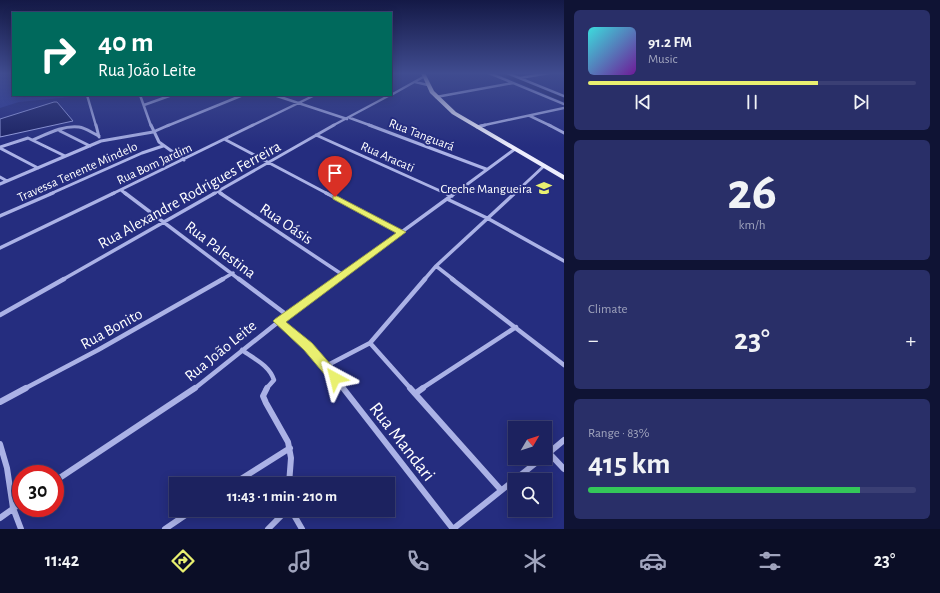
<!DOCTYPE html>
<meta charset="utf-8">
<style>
:root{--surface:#1c225f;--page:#292f68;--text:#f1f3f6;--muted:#a0a4bd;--line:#3a3f74;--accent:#e9f070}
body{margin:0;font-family:"Alegreya Sans",sans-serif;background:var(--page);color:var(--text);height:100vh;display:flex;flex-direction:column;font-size:15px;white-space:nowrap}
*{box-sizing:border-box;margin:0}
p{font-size:13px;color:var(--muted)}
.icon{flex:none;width:22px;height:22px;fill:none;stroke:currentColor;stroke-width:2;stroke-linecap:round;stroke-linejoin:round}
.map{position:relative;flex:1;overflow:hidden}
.details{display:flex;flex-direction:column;gap:10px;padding:10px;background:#0f1334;width:376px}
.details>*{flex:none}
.banner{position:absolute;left:12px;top:12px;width:380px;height:84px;border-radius:0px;box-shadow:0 2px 10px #0003,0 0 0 1px var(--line);background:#00695c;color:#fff;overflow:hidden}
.needle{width:26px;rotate:51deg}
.buttons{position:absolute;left:508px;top:421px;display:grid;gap:8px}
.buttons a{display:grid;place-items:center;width:44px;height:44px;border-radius:0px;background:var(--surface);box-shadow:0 2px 10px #0003,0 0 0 1px var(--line);font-size:20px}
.speed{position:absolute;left:12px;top:465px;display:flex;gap:8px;font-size:20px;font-weight:700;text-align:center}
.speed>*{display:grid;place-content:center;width:52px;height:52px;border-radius:50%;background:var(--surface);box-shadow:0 2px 10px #0003,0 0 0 1px var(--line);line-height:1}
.speed .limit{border:6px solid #d22;background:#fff;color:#111}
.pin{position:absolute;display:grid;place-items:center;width:34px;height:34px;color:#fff;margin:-41px -17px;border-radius:50% 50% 50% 0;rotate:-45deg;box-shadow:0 0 4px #0007}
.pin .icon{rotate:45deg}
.me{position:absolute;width:44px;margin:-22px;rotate:322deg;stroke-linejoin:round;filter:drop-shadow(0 0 3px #0008)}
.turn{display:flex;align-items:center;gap:14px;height:84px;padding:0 20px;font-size:18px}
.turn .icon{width:52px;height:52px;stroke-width:2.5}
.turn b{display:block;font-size:28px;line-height:34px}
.big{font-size:30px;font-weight:600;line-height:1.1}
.details .widget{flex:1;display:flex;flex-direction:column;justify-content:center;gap:6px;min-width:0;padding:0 14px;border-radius:6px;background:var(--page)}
.details .dial{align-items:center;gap:0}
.dial b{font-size:52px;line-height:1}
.song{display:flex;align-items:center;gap:12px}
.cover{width:48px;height:48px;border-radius:6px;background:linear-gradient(135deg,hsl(180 70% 55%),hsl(280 70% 35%))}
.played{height:4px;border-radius:2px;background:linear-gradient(90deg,var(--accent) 70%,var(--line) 70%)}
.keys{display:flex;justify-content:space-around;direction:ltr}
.heat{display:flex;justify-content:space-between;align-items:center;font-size:22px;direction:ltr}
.charge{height:6px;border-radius:3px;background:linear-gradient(90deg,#34c759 83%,var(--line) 0)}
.trip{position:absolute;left:169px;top:477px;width:226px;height:40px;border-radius:0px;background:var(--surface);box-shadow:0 2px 10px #0003,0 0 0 1px var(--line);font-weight:600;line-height:40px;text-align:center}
.menu{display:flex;height:64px;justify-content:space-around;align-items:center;background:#0b0e26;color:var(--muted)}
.menu .icon{width:28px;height:28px}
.menu .selected{color:var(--accent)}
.menu b{font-size:18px;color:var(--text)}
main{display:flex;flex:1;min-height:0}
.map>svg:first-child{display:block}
.green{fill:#2f3b97}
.water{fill:#1a2060;stroke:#a0a8e7}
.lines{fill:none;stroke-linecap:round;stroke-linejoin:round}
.canal{fill:#1a2060;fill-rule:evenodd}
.minor-far4{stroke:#abb2e6;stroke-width:2.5}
.minor-far3{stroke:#abb2e6;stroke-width:3}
.minor-far2{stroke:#abb2e6;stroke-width:3.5}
.minor-far1{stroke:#abb2e6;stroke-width:4.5}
.minor{stroke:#abb2e6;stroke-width:6}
.primary{fill:#ecedfd;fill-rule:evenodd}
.route{fill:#e9f070;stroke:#979c49}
.labels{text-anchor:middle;stroke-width:4;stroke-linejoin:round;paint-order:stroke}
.far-street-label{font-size:13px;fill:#fff;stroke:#252d7f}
.far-poi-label{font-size:13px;fill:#fff;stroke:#252d7f;text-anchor:end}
.street-label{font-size:16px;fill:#fff;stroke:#252d7f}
.near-street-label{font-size:19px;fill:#fff;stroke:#252d7f}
</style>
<main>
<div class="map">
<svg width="564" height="529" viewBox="0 0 564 529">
<rect width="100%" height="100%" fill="#252d7f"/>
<path class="green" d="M0 73H13V95H71V97L19 102 0 108Z"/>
<path class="water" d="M54 102H57L73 121 0 137V119Z"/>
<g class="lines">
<path class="canal" d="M496 73H504L564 98V102Z"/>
<path class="minor-far4" d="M489 73 564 104
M507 73 564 96
M520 78 549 73
M415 82 428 85
M87 95 96 126
M140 95 151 126
M274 95 347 119
M391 95 425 76
M436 97 513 83
M144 105 172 95
M530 116 551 126
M350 118 372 126
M167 126 243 95
M251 126 315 95
M332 126 390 95
M480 126 564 108"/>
<path class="minor-far3" d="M96 125 99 137
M151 125 159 142 184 160
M369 125 486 169
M549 125 564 133
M477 127 485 125
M60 131 90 146
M316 135 447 194
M33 140C47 134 63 125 79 127 86 128 92 133 99 136
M226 140 328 194
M0 147 28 138 65 156
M0 148 38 168
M0 177 7 181
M0 184 101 141 153 132 169 125
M121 190 126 194
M218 191 222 194
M50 194 142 153 163 146
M112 194 253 125
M213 194 334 125
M454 194 515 149
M514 194 544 166"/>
<path class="minor-far2" d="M125 193 240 280
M220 193 343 275
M326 193 401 232
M445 193 452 196
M447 199 487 218 564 261
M0 216 53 193
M0 248 114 193
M436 266 454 280
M62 280 215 193
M221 280 233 273
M336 280 455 193
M424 280 436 266 515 193"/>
<path class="minor-far1" d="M239 279 287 315
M452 279 564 365
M0 315 64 279
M278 321 308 346 344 389
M370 343 411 389
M242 350C254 359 269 365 274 380L266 389
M326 366 370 343 425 279
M24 389 98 350 223 279
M194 389 287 315 337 279
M421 389 516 327"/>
<path class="minor" d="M267 388 263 396 266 403 288 442 291 458 289 484
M343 388 453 529
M410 388 501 490
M416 393 423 388
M0 402 26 388
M0 444 7 468 13 508 21 529
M549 453 564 469
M545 456 564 440
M55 481 195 388
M233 484 290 448
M291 510 302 529
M0 518 21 503
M165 529 193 510
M268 529 287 510
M453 529 542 458"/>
<path class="primary" d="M421 73H425L434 91 456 112 564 175V180L452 114 430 93Z"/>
</g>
<linearGradient id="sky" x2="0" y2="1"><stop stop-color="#141946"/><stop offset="0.5" stop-color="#404c90"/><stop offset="1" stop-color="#404c90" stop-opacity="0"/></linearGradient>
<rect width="564" height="147" fill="url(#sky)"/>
<path class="route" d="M335 195 406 232 286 322 312 343 339 374 341 378 339 382 335 383 331 382 304 350 273 321 275 319 396 233 333 199V196Z"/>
<defs>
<symbol id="school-bare" viewBox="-9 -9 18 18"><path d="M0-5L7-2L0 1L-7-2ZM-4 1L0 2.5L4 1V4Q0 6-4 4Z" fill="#e9f070" stroke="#252d7f" stroke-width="2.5" paint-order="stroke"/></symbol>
</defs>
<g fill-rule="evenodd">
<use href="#school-bare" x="533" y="177" width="22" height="22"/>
</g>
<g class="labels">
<g class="far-street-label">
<text transform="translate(422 134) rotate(21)" y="5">Rua Tanguará</text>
<text transform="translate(388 156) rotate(24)" y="5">Rua Aracati</text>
<text transform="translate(154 163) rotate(-25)" y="5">Rua Bom Jardim</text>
<text transform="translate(77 171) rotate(-24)" y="5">Travessa Tenente Mindelo</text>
</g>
<g class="far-poi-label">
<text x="532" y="193">Creche Mangueira</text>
</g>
<g class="street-label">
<text transform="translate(189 194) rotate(-29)" y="6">Rua Alexandre Rodrigues Ferreira</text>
<text transform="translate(287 223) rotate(34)" y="6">Rua Oásis</text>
<text transform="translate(221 249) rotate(37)" y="6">Rua Palestina</text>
<text transform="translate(111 328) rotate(-29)" y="6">Rua Bonito</text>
<text transform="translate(220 350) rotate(-39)" y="6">Rua João Leite</text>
</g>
<g class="near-street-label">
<text transform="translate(403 441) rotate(52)" y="7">Rua Mandari</text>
</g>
</g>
</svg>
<div class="buttons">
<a><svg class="needle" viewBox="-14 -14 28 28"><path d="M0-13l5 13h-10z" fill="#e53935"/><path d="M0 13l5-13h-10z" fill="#a0a4bd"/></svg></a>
<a><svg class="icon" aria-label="search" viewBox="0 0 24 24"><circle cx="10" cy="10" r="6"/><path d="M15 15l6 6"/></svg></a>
</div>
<div class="speed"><div class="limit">30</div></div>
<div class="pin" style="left:335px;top:197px;background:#d93025"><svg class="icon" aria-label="arrive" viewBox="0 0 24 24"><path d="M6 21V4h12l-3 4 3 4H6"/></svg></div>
<svg class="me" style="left:335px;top:378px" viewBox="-20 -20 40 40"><path d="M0-17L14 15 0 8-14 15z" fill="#e9f070" stroke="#fff" stroke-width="4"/></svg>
<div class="trip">11:43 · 1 min · 210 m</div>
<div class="banner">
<div class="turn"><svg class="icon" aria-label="right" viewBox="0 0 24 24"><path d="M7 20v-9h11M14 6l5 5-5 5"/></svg><div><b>40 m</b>Rua João Leite</div></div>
</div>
</div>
<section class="details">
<div class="widget">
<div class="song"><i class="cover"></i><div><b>91.2 FM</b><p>Music</p></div></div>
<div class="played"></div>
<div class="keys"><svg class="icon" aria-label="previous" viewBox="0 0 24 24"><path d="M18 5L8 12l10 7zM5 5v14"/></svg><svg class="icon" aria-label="pause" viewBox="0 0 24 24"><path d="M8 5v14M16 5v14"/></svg><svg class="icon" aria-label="next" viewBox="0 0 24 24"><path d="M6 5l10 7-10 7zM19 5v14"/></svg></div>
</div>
<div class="widget dial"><b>26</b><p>km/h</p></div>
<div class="widget"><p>Climate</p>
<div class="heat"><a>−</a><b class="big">23°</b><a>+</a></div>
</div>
<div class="widget"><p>Range · 83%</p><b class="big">415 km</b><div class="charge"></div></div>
</section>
</main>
<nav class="menu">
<b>11:42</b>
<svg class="icon selected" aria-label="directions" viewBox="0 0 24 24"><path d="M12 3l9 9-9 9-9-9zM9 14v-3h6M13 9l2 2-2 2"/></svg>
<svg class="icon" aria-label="music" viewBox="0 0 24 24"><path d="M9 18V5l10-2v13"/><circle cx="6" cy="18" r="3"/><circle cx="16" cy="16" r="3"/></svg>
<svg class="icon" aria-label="phone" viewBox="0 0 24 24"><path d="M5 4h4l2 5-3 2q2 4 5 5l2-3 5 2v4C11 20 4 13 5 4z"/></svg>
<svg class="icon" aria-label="climate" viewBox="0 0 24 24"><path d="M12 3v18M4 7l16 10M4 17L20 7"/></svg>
<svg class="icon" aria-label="car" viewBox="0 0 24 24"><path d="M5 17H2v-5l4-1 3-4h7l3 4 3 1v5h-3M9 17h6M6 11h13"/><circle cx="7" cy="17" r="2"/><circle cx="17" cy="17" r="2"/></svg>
<svg class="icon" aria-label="filters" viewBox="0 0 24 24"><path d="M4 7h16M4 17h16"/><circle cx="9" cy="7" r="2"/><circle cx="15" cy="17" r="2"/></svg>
<b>23°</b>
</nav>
